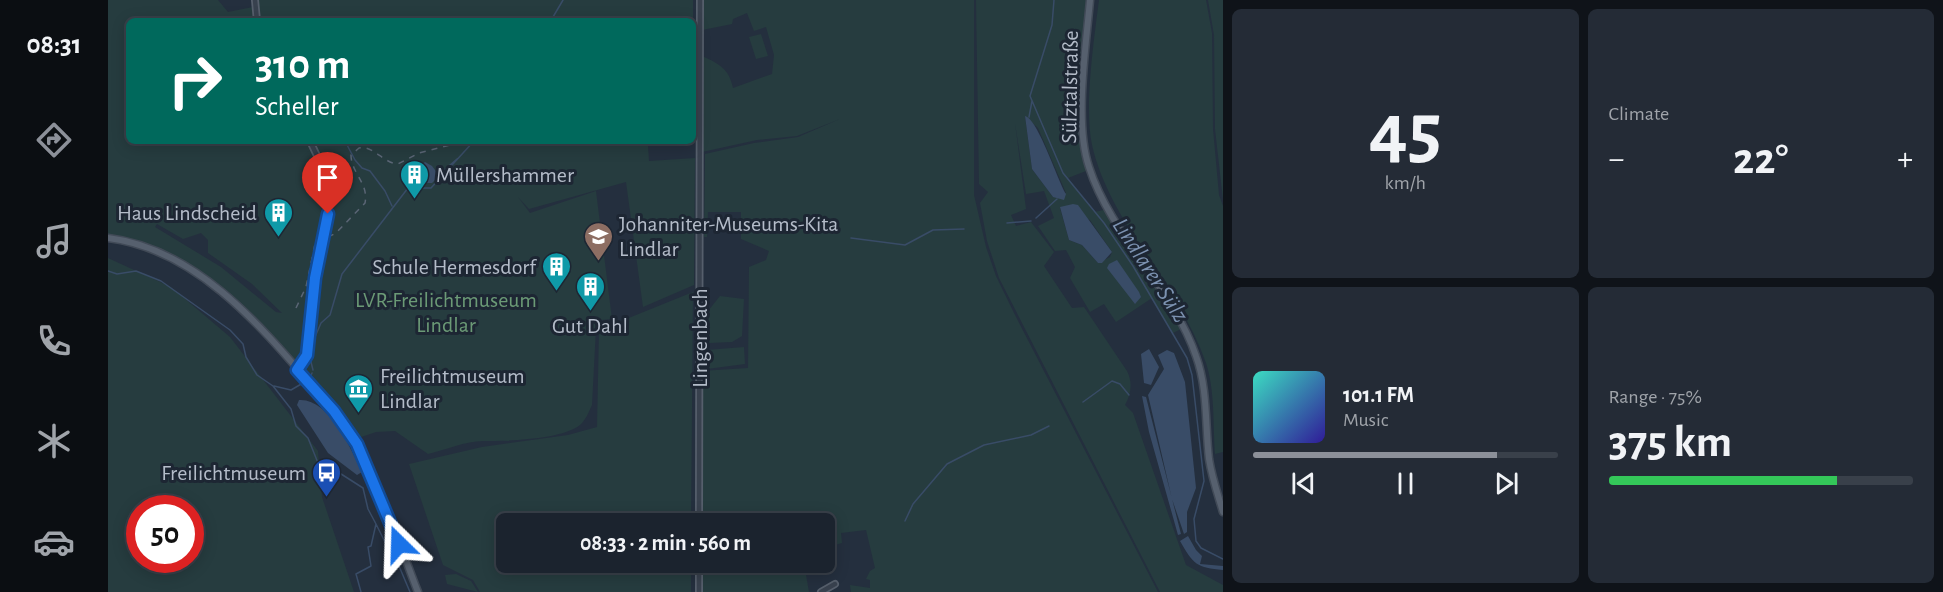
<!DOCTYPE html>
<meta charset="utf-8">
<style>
:root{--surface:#1b232e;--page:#242b36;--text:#f1f3f6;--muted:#a0a4aa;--line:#39404a;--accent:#8c9099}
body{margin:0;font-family:"Alegreya Sans",sans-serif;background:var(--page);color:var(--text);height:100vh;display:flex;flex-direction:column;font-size:22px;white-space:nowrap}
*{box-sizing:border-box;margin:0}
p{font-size:20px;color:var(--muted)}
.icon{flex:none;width:33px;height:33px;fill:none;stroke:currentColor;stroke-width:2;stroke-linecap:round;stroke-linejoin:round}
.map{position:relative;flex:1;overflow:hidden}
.details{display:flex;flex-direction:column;gap:9px;padding:9px;background:#0f1319;width:720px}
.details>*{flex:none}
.guide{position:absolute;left:18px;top:18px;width:570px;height:126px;border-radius:9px;box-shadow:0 3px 15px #0003,0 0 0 2px var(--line);background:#00695c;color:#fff;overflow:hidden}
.speed{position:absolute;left:18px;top:495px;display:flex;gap:12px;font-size:30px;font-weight:700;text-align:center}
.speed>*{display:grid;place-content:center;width:78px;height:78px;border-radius:50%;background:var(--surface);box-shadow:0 3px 15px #0003,0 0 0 2px var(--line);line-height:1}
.speed .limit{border:9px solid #d22;background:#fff;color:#111}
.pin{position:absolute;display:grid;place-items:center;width:51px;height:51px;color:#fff;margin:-62px -26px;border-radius:50% 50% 50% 0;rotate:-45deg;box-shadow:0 0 6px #0007}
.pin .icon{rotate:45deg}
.me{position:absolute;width:66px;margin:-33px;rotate:338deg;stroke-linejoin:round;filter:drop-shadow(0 0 4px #0008)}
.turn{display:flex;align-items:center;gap:21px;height:126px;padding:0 30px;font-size:27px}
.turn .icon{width:78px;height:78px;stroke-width:2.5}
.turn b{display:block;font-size:42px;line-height:51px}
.big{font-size:45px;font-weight:700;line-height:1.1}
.details .tile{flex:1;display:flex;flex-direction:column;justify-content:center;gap:9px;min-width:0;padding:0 21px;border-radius:9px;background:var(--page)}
.details .dial{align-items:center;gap:0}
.dial b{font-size:78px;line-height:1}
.song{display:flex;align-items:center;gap:18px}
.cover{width:72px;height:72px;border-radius:9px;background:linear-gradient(135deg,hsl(170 70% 55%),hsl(250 70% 35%))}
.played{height:6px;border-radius:3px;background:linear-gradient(90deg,var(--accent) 80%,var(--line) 80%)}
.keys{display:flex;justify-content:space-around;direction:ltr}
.heat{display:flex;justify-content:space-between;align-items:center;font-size:33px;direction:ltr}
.charge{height:9px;border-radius:4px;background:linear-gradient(90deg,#34c759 75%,var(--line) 0)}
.details .tiles{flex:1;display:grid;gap:9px;grid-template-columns:repeat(2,1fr)}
.trip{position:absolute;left:388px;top:513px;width:339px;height:60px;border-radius:9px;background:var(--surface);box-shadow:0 3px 15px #0003,0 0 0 2px var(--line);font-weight:700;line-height:60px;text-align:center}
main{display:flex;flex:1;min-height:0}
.tab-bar{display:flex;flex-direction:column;width:108px;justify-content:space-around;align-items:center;background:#0b0e12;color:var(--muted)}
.tab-bar .icon{width:42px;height:42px}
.tab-bar .selected{color:var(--accent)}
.tab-bar b{font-size:27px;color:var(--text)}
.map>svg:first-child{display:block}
.green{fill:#263c3f;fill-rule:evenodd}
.water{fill:#394c67}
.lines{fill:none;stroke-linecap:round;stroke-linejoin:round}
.stream{stroke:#394c67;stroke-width:1.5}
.minor-casing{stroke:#565f6c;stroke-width:8}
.major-casing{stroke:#414a57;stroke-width:9}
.minor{stroke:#38414e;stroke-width:4.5}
.major{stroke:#56606e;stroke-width:6}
.rail{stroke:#5a6575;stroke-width:1.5;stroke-dasharray:6 6;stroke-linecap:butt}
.route-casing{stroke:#114b97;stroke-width:15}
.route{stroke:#1a73e8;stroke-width:10}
.labels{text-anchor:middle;stroke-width:6;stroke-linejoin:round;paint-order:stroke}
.street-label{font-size:22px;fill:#b4bcc9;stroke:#1d2633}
.poi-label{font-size:22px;fill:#b4bcc9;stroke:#1d2633;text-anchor:start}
.park-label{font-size:22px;fill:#6b9a76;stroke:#1d2633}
.water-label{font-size:24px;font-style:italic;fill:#7c92b1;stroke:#1d2633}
</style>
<main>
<nav class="tab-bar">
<b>08:31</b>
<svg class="icon selected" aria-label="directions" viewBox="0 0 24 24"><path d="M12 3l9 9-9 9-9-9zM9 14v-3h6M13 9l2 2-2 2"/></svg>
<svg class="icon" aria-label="music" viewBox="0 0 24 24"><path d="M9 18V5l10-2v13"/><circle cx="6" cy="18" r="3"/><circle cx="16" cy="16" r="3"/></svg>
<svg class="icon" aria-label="phone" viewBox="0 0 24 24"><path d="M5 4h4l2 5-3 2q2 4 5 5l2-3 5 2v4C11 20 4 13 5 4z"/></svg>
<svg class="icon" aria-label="climate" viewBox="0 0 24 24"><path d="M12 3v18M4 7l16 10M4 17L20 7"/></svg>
<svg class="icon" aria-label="car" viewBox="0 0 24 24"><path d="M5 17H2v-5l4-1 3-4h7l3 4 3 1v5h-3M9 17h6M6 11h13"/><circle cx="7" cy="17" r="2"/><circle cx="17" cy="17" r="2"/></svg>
</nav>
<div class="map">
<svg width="1115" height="592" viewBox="0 0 1115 592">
<rect width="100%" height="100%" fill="#242f3e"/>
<path class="green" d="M0 0H110L120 12 145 7 148 21H21V141H200L220 181V195L217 205 215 241 207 265 196 356 189 364C144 313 73 240 0 236ZM49 224 75 239 93 233 100 240V253L144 284 174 313 168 312 113 267 47 227Z
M148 0H585V43V21H150Z
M593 0H866V195L878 247 888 276 906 313 1050 592H743L742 585 762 588V580L758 579 762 571 767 568 758 530 733 533 734 543 717 548V524H593V371L640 368 641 267 658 260 661 251 633 239V212H600L599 237H596L597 154 646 143 690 137 732 119 689 136 649 140 594 152V56C612 64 621 69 625 88L664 74 666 55 658 27 646 31 639 13 625 19 624 24 594 30Z
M868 0H978L971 131 978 171 960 178 986 212 996 210 1037 268 1073 329 1065 333 1044 298 1008 322 996 304 982 312 962 278 967 267 958 250 947 251 930 226 946 218 936 191 918 194 907 123 918 209 903 215 908 226 923 222 946 252 936 266 964 308 976 307 1019 371C1025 383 1023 394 1017 405L1025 413 1078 565 1115 585V592H1052L891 278 879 241 872 203 880 192 871 184ZM917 116 930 128 958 193 945 197 924 169ZM952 208 982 220 1004 252 1002 257 990 263 974 245 961 240Z
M991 0H1098L1104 33 1105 129 1111 195 1115 206V452L1107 454C1105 425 1107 390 1098 363 1072 287 1002 224 984 145 976 108 986 39 991 0Z
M1100 0H1115V200L1107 129 1106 35Z
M653 34 660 56 648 59 641 37Z
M204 141H547V145H540L541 161 587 158 586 285 535 307 518 182 421 209 410 197 422 213 488 191 504 319 493 320 488 328 484 405C481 411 478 420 472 425 453 440 398 441 375 441 358 441 337 450 320 454L287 431 268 432 250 438 236 415 193 369 200 358 211 267 218 240 223 180Z
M0 258 63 287 122 337 210 451 214 497 246 592H0ZM32 508H82V560H32Z
M585 292 583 523 399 524V562L583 563V592H372L365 580 335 565 301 464 374 447 460 435 489 427 491 330Z
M612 296 636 299 634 336 624 342 601 343 600 311Z
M636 347 637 364 599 369 598 350Z
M593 562 696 563 701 592H593Z
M348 574 363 581 370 592 339 584 337 575Z"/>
<path class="water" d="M917 116C930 119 949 179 958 194L956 200 945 197 924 169Z
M317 162 324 166 330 174 334 173 324 183H300L298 176Z
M965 204 970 205 1004 252 994 263H990L974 245 961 240 952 207Z
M1009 260 1031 292 1033 297 1027 304 999 268 1001 264Z
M1041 349 1051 367 1043 385 1036 383 1033 354Z
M1059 350 1066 353 1077 382 1088 488 1079 512V532L1076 534 1064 499 1040 395 1056 369 1050 355Z
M1034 396 1038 397 1073 534 1070 535 1041 432Z
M191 400C221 398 243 449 254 472L249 475 220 453 189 405Z
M1080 536 1088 550 1094 556 1092 564 1115 566V570C1089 568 1085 564 1072 541Z"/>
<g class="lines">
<path class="stream" d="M946 0 944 25 922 96 955 173 996 223 1025 266 1079 358 1084 375 1096 481 1086 519 1088 541 1093 548 1115 559
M446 21 445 17 455 0
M921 117 924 101
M234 141 238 143 247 160 254 168 262 171 277 191 284 206
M334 172 349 159
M928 218 949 199
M899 223 923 221
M743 238 797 245 825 230 856 229
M0 271 9 274 28 271 53 281 122 330 135 344 138 357 149 375 165 386 183 409 188 426 200 438 210 463 220 471 230 472 255 488 260 509 268 524 263 546 260 547 263 566 248 574 253 592
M205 370 203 362 207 337 213 323 222 315 234 274 300 188H323L366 141
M202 378 204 373
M166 386 183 390 195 383
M975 402 1004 381 1012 384 1021 395
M797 521 805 504 839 464 876 445 923 435 941 426
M268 524 278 544
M291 566 302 592"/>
<defs>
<path id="minor" d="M147 0 149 21
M189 370 199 355 207 278 216 241 221 198V181L202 141
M591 524 592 0
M591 592V562
M713 592 727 584"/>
<path id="major" d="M982 0C978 47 966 123 981 167 1003 236 1065 288 1088 356 1100 389 1097 425 1101 459 1104 478 1110 495 1115 512
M0 238C98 250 166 343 226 411 266 463 286 531 310 592"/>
</defs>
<use href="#minor" class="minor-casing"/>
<use href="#major" class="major-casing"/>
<use href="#minor" class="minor"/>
<use href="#major" class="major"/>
<path class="rail" d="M220 237 228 233 257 203C261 183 243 173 243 155L251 148C265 145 275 163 290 164L311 153 342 145
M188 308 198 287 207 244 212 238"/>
</g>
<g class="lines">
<defs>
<path id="route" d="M220 214 207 278 199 355 189 370 226 411 249 444 291 544"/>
</defs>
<use href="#route" class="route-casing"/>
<use href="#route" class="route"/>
</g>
<defs>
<symbol id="building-pin" viewBox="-11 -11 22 30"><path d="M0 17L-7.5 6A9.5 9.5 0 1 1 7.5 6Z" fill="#0f9aa8" stroke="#1d2633"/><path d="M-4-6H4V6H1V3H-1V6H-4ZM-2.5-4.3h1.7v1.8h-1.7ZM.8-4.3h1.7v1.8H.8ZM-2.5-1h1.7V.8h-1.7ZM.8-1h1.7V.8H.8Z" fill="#fff"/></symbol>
<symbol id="school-pin" viewBox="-11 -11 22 30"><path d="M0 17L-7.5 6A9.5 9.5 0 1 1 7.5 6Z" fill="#8d6e63" stroke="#1d2633"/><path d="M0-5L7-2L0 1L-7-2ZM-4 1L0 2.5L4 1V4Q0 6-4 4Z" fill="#fff"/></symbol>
<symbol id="museum-pin" viewBox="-11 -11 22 30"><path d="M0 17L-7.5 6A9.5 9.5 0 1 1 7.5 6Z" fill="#0f9aa8" stroke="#1d2633"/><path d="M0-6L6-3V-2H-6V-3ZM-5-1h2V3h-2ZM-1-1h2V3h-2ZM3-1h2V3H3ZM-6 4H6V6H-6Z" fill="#fff"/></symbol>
<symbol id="bus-pin" viewBox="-11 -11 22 30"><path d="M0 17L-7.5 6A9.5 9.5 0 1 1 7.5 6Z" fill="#1a4fb4" stroke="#1d2633"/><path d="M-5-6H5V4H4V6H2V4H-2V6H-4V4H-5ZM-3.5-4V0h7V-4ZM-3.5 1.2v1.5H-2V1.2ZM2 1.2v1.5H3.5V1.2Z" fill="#fff"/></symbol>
</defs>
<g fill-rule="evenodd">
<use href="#building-pin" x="290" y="158" width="33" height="45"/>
<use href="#building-pin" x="154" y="196" width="33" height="45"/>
<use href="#school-pin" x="474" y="220" width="33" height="45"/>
<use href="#building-pin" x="432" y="250" width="33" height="45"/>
<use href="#building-pin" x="466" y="270" width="33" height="45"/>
<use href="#museum-pin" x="234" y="372" width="33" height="45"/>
<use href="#bus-pin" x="202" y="456" width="33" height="45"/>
</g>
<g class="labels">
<g class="street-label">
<text transform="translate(961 87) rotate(-89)" y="8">Sülztalstraße</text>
<text transform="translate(591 338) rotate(-90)" y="8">Lingenbach</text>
</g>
<g class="poi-label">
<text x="328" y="182">Müllershammer</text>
<text x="149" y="220" text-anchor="end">Haus Lindscheid</text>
<text x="511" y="231">Johanniter-Museums-Kita<tspan x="511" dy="25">Lindlar</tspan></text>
<text x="428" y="274" text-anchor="end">Schule Hermesdorf</text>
<text x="482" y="333" text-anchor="middle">Gut Dahl</text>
<text x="272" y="383">Freilichtmuseum<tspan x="272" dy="25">Lindlar</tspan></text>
<text x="198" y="480" text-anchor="end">Freilichtmuseum</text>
</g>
<g class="park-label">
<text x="338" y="307">LVR-Freilichtmuseum<tspan x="338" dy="25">Lindlar</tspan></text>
</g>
<g class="water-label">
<text transform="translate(1043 270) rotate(57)" y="8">Lindlarer Sülz</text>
</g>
</g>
</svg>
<div class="speed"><div class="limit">50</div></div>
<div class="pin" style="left:220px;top:214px;background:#d93025"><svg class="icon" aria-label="arrive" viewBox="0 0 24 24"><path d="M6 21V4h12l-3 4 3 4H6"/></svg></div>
<svg class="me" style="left:291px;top:544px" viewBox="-20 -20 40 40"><path d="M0-17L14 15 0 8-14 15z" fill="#1a73e8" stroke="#fff" stroke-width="4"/></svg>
<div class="trip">08:33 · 2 min · 560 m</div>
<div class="guide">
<div class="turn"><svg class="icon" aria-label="right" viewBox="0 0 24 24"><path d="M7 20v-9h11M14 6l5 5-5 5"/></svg><div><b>310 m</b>Scheller</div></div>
</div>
</div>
<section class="details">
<div class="tiles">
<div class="tile dial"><b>45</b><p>km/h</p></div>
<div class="tile"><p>Climate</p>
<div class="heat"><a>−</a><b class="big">22°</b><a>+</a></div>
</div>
<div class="tile">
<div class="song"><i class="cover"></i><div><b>101.1 FM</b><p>Music</p></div></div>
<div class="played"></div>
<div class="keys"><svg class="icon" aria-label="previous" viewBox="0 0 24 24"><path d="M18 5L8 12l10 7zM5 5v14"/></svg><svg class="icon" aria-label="pause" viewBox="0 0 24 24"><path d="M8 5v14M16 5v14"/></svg><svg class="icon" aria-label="next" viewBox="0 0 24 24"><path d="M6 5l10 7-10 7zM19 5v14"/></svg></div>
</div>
<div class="tile"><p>Range · 75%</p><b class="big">375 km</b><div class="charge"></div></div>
</div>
</section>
</main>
